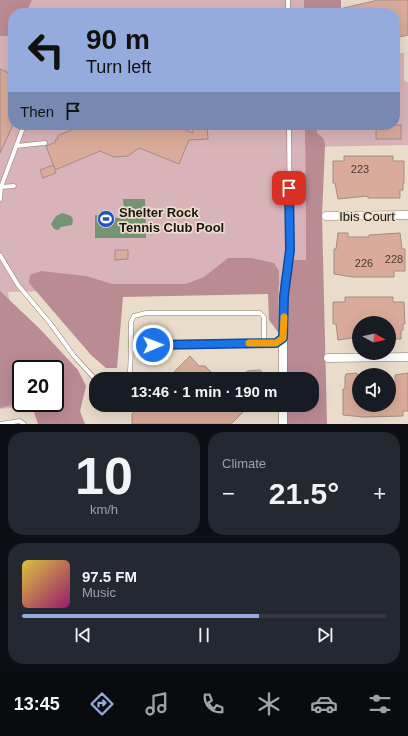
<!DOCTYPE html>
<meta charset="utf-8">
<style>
:root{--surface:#171b24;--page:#242831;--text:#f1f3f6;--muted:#9ea1a6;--line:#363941;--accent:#95abde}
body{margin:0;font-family:Arial,sans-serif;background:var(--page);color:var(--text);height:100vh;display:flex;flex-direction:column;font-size:15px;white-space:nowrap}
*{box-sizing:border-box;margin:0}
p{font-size:13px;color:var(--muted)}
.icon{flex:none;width:22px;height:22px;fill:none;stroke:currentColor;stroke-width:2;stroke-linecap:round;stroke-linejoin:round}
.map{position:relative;height:424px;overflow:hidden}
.drawer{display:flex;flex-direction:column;gap:8px;padding:8px;background:#0d0f14;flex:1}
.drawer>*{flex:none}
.hud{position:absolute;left:8px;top:8px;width:392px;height:122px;border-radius:16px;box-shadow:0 4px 16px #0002;background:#95abde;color:#111;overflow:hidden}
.needle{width:26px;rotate:98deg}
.controls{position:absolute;left:352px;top:316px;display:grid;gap:8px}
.controls a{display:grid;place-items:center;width:44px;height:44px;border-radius:50%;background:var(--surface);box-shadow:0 4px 16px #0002;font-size:20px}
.speed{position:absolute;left:12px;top:360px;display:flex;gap:8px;font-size:20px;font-weight:700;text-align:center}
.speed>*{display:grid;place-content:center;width:52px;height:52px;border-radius:50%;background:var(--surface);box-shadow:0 4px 16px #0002;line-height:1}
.speed .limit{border:2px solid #111;border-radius:6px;background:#fff;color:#111}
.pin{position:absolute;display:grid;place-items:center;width:34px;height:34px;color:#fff;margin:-17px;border-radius:8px;box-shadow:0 2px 6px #0006}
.me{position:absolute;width:44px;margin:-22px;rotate:89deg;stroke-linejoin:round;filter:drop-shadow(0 0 3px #0008)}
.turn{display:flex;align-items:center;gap:14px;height:84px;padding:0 12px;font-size:18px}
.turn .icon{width:52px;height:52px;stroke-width:2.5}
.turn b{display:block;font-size:28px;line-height:34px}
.then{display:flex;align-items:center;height:38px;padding:0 12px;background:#0003;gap:8px;font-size:15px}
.big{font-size:30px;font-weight:700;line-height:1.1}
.drawer .tile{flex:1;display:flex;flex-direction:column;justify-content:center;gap:6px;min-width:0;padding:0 14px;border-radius:16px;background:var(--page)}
.drawer .dial{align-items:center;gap:0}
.dial b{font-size:52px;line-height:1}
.song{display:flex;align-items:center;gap:12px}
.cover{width:48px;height:48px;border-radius:6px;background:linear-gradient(135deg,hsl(50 70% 55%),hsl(320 70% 35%))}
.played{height:4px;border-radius:2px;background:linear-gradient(90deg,var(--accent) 65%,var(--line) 65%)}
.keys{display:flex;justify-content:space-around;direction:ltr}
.heat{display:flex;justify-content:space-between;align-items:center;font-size:22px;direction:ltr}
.drawer .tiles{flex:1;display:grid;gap:8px;grid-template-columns:1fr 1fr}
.tile:last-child{grid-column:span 2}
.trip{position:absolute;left:89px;top:372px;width:230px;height:40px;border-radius:16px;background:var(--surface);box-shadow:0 4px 16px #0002;font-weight:700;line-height:40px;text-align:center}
.menu{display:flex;height:64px;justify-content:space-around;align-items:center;background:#090b0e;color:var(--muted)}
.menu .icon{width:28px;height:28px}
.menu .active{color:var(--accent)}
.menu b{font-size:18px;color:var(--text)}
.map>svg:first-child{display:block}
.green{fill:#d9b3ba}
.forest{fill:#bb8b94}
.water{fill:#759472}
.building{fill:#daab9a;stroke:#a28c85}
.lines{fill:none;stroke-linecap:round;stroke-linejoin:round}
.service-casing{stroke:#897d6d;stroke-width:5}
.minor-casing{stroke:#897d6d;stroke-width:9}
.service{stroke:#fff;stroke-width:4}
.minor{stroke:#fff;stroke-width:8}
.route-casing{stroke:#114b97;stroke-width:10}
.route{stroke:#1a73e8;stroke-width:7}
.slow{stroke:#f59e0b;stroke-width:7}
.labels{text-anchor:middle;stroke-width:3.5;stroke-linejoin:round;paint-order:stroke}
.number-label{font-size:11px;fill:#4a3a32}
.poi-label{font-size:13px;font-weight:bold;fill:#1a150f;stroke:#eadccb;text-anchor:start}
.street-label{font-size:13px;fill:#1a150f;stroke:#eadccb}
</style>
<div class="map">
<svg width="408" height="424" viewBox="0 0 408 424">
<rect width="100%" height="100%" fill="#eadccb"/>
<path class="green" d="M0 0H304V13H13V125H395V53H404V80L408 83V145L305 147 306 261 286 287 8 292 22 369 21 403H28L29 406 0 409Z"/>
<path class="forest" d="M0 0H32L26 13H13V36H0Z
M304 0H341V13H304Z
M305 125H317V133L324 139 325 146 322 216 327 424H285L284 405H312V379H284L286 287 290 260H306Z
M228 258H252L274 263 279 271 278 332 269 320 268 294 123 297 117 368H106L91 355 29 283 30 275 41 271 86 276 112 284H186L204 277Z
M0 291 40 329 78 370 86 386 80 411 85 424H38L34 412 25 403H55V369H21V403L0 408Z"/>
<path class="water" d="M123 199H145L146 238H95V215L125 219Z
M62 213 71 216 73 220 72 225 61 227 58 230 54 229 51 224 56 216Z"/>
<path class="building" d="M378 0H408V35L395 38V13H336L335 10Z
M0 69 13 75V125L0 153Z
M84 125H172L193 133V125H207L208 139 189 140 179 164 139 148 128 156 114 157 100 151 55 170 56 173 43 178 40 170 53 165 55 169 46 146 56 142 55 140 58 139 57 137 59 135Z
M376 125H401V139H376Z
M344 156H393V161H404V183H403V190H400V198H368V196L338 199 335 183H333V161H344Z
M338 233H348V237H369V235L400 233 402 249H405V271H394V277H353L334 274V249H336Z
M115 250H128V259L115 260Z
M345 297H393V302H404L405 324H403V330L401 331V339H389V323H359V337L338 340 336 324H333V302H345Z
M190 356 199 366H205L218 379H167Z
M260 370 269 379H246L244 374 247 371Z
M357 373 359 405H389V392H395V375L408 373V411H403V416L364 417 343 415V389H345V377L346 374Z
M140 405H240L243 412 231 424H132V414Z"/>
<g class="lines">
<defs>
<path id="service" d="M288 0V13
M16 146 45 143
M0 187 14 186
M0 199 1 187 24 125
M0 255 18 285 50 323 74 356 96 380
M131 350V322L134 316 146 313H260L264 317V343
M127 379 130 371 131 350 138 345 276 343 283 338 284 296 290 250 289 125
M0 424 20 421 24 424"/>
<path id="minor" d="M326 216 408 215
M328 358 408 357
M283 379V338
M283 424V405"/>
</defs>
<use href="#service" class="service-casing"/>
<use href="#minor" class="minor-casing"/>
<use href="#service" class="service"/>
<use href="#minor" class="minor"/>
</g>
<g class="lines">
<defs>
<path id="route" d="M153 345 276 343 283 338 284 296 290 250 289 188"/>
</defs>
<use href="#route" class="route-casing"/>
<use href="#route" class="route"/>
<path class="slow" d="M249 343H276L283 338 284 317"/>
</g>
<defs>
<symbol id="stadium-disc" viewBox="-11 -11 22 22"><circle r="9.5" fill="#2552c0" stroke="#eadccb"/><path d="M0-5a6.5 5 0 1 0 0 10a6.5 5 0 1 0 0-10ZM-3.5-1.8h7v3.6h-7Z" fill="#fff"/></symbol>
</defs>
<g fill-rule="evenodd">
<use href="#stadium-disc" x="96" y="209" width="20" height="20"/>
</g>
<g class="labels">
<g class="number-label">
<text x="360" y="173">223</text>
<text x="394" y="263">228</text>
<text x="364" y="267">226</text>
</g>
<g class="poi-label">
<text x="119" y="217">Shelter Rock<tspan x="119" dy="15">Tennis Club Pool</tspan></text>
</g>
<g class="street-label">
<text x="367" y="221">Ibis Court</text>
</g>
</g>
</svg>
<div class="controls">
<a><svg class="needle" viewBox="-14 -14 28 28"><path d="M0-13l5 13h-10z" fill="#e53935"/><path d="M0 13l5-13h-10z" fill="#9ea1a6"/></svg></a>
<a><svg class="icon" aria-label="sound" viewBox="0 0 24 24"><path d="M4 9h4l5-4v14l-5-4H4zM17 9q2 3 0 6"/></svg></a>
</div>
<div class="speed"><div class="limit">20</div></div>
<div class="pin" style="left:289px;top:188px;background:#d93025"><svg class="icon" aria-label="arrive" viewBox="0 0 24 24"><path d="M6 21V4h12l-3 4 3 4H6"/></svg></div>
<svg class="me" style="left:153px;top:345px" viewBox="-20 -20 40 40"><circle r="17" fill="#1a73e8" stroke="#fff" stroke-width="3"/><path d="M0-11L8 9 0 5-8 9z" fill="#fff"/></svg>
<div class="trip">13:46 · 1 min · 190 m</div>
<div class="hud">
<div class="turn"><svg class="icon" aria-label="left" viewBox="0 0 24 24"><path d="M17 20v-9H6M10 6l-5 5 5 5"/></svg><div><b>90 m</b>Turn left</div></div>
<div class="then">Then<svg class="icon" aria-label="arrive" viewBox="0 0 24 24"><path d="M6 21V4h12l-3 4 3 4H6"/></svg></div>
</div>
</div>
<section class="drawer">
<div class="tiles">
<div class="tile dial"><b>10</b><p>km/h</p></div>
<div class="tile"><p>Climate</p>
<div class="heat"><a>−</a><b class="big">21.5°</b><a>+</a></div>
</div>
<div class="tile">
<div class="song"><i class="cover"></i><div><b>97.5 FM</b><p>Music</p></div></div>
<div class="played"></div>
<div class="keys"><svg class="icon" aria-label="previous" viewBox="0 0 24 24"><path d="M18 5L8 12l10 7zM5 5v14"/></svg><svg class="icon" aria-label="pause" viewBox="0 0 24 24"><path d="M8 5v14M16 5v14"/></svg><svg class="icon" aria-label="next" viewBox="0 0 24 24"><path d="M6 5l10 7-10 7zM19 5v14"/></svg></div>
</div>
</div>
</section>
<nav class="menu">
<b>13:45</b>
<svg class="icon active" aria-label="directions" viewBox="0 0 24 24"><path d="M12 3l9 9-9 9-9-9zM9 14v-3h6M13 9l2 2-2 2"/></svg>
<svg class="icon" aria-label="music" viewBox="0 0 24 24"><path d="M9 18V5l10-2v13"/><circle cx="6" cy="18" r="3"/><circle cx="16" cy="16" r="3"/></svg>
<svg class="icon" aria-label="phone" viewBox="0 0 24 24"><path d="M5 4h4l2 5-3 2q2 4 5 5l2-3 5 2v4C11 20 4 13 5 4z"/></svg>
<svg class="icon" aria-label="climate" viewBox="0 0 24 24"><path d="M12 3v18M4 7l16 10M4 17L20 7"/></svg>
<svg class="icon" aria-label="car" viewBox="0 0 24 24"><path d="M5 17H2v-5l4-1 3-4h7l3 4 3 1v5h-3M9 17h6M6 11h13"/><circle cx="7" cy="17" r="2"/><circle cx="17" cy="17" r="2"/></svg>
<svg class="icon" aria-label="filters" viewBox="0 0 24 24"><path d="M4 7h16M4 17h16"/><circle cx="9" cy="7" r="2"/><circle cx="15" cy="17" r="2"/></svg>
</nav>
